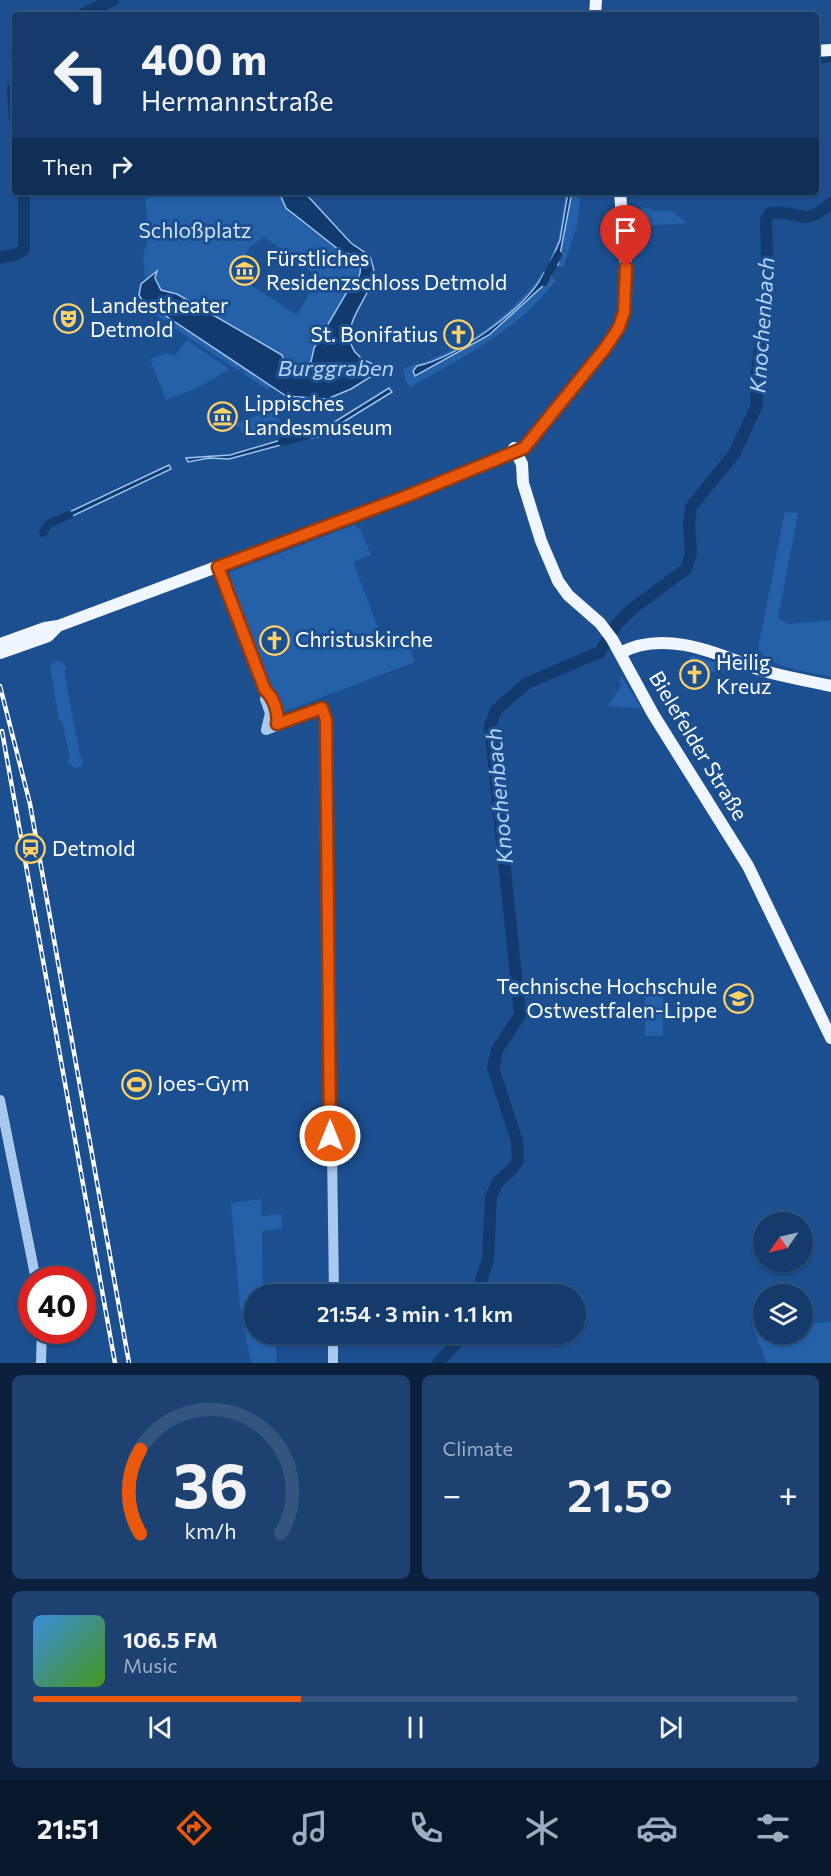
<!DOCTYPE html>
<meta charset="utf-8">
<style>
:root{--surface:#143b6b;--page:#1d4271;--text:#f1f3f6;--muted:#9dadc1;--line:#33557e;--accent:#ea580c}
body{margin:0;font-family:Commissioner,sans-serif;background:var(--page);color:var(--text);height:100vh;display:flex;flex-direction:column;font-size:22px;white-space:nowrap}
*{box-sizing:border-box;margin:0}
p{font-size:20px;color:var(--muted)}
.icon{flex:none;width:33px;height:33px;fill:none;stroke:currentColor;stroke-width:2;stroke-linecap:round;stroke-linejoin:round}
.map{position:relative;height:1363px;overflow:hidden}
.sheet{display:flex;flex-direction:column;gap:12px;padding:12px;background:#0b203b;flex:1}
.sheet>*{flex:none}
.banner{position:absolute;left:12px;top:12px;width:807px;height:183px;border-radius:6px;box-shadow:0 2px 4px #0004,0 0 0 2px var(--line);background:#143b6b;color:var(--text);overflow:hidden}
.needle{width:39px;rotate:236deg}
.tools{position:absolute;left:753px;top:1212px;display:grid;gap:12px}
.tools a{display:grid;place-items:center;width:60px;height:60px;border-radius:50%;background:var(--surface);box-shadow:0 2px 4px #0004,0 0 0 2px var(--line);font-size:30px}
.speed{position:absolute;left:18px;top:1266px;display:flex;gap:12px;font-size:30px;font-weight:700;text-align:center}
.speed>*{display:grid;place-content:center;width:78px;height:78px;border-radius:50%;background:var(--surface);box-shadow:0 2px 4px #0004,0 0 0 2px var(--line);line-height:1}
.speed .limit{border:9px solid #d22;background:#fff;color:#111}
.pin{position:absolute;display:grid;place-items:center;width:51px;height:51px;color:#fff;margin:-62px -26px;border-radius:50% 50% 50% 0;rotate:-45deg;box-shadow:0 0 6px #0007}
.pin .icon{rotate:45deg}
.me{position:absolute;width:66px;margin:-33px;rotate:0deg;stroke-linejoin:round;filter:drop-shadow(0 0 4px #0008)}
.turn{display:flex;align-items:center;gap:21px;height:126px;padding:0 30px;font-size:27px}
.turn .icon{width:78px;height:78px;stroke-width:2.5}
.turn b{display:block;font-size:42px;line-height:51px}
.then{display:flex;align-items:center;height:57px;padding:0 30px;background:#0003;gap:12px;font-size:22px}
.big{font-size:45px;font-weight:600;line-height:1.1}
.sheet .card{flex:1;display:flex;flex-direction:column;justify-content:center;gap:9px;min-width:0;padding:0 21px;border-radius:9px;background:var(--page)}
.sheet .dial{align-items:center;gap:0}
.dial svg{height:156px;overflow:visible;fill:none;stroke:var(--line);stroke-width:7;stroke-linecap:round;text-anchor:middle}
.dial text{fill:var(--text);stroke:none}
.song{display:flex;align-items:center;gap:18px}
.cover{width:72px;height:72px;border-radius:9px;background:linear-gradient(135deg,hsl(210 70% 55%),hsl(100 70% 35%))}
.played{height:6px;border-radius:3px;background:linear-gradient(90deg,var(--accent) 35%,var(--line) 35%)}
.keys{display:flex;justify-content:space-around;direction:ltr}
.heat{display:flex;justify-content:space-between;align-items:center;font-size:33px;direction:ltr}
.sheet .tiles{flex:1;display:grid;gap:12px;grid-template-columns:1fr 1fr}
.card:last-child{grid-column:span 2}
.trip{position:absolute;left:244px;top:1284px;width:342px;height:60px;border-radius:30px;background:var(--surface);box-shadow:0 2px 4px #0004,0 0 0 2px var(--line);font-weight:600;line-height:60px;text-align:center}
.tabs{display:flex;height:96px;justify-content:space-around;align-items:center;background:#08182b;color:var(--muted)}
.tabs .icon{width:42px;height:42px}
.tabs .selected{color:var(--accent)}
.tabs b{font-size:27px;color:var(--text)}
.map>svg:first-child{display:block}
.green{fill:#2461a8;fill-rule:evenodd}
.water{fill:#123a6d;stroke:#9cc4f0;stroke-width:1.5}
.lines{fill:none;stroke-linecap:round;stroke-linejoin:round}
.canal{stroke:#123a6d;stroke-width:8}
.river{stroke:#123a6d;stroke-width:12}
.minor{stroke:#a9c9ee;stroke-width:10}
.major{stroke:#f0f6ff;stroke-width:12}
.rail-casing{stroke:#fff;stroke-width:4.5}
.rail{stroke:#1b4f8f;stroke-width:2;stroke-dasharray:7;stroke-linecap:butt}
.route-casing{stroke:#983908;stroke-width:15}
.route{stroke:#ea580c;stroke-width:10}
.labels{text-anchor:middle;stroke-width:6;stroke-linejoin:round;paint-order:stroke}
.park-label{font-size:21px;fill:#cfe3fa;stroke:#1b4f8f}
.poi-label{font-size:21px;fill:#fff;stroke:#1b4f8f;text-anchor:start}
.street-label{font-size:21px;fill:#fff;stroke:#1b4f8f}
.water-label{font-size:22px;font-style:italic;fill:#b5d3f5;stroke:#1b4f8f}
</style>
<div class="map">
<svg width="831" height="1363" viewBox="0 0 831 1363">
<rect width="100%" height="100%" fill="#1b4f8f"/>
<path class="green" d="M145 192H279L286 208 343 253H349L358 261 360 278 314 348C313 362 307 369 292 367L177 294 161 290 155 278 157 271C146 277 142 282 139 295L142 300 273 387 267 389 245 375 242 369 237 370 171 326 168 320 164 321 146 308 137 293 145 278 143 257 148 236ZM264 237 319 277 297 315 234 274 249 248Z
M565 192H581L577 226 563 268 550 260 558 241Z
M639 206 657 211 670 210 687 223 647 226Z
M543 272 556 280C518 331 464 356 411 387L406 382 403 368C459 354 510 318 543 272Z
M187 340 230 369 197 388 166 400 150 359 166 353 175 356Z
M276 410 280 421 243 435 240 427H237L235 423Z
M785 512 798 513 778 618 788 624 831 620V677C810 672 770 669 758 648Z
M354 525 360 529 371 555 353 562 387 651 408 644 415 662 283 712C275 704 229 583 230 572Z
M693 656 724 665V673L689 669V658Z
M60 661 67 668 64 671 80 756 83 760 81 766 75 768 67 762 70 759 62 721H59L50 667 54 662Z
M621 676 642 709 608 706 622 684 619 682Z
M645 994H663V1036H645Z
M261 1199 262 1216 281 1214 282 1229 262 1231 263 1293 272 1294H255V1334H275L277 1363H251L240 1306 231 1203Z
M831 1322V1363H767L752 1324H763L764 1334H802L803 1323Z"/>
<path class="water" d="M279 192H304L351 243 370 256C371 261 375 270 374 275 370 299 337 326 355 352 361 359 369 364 379 365L380 371 351 389 327 399 286 396 142 300 139 295 141 284 157 271 155 278 161 290 177 294 282 355 284 361 298 367 311 362 314 348 351 285C367 276 361 253 343 253L286 208Z
M568 192H572L558 265 551 261 560 240Z
M544 273 551 276 546 283 489 335 415 376 413 371 417 366C456 358 526 309 544 273Z
M389 388 392 392 319 437 309 438 308 433 336 421Z
M291 437 292 442 229 459 209 458 188 462 186 458 230 455Z
M169 465 171 469 62 521 61 516Z"/>
<g class="lines">
<path class="canal" d="M816 60 831 58
M544 282 558 255
M282 442 316 433
M43 533 48 524 69 515"/>
<path class="river" d="M81 15 113 0
M15 56V55
M13 89 15 119
M0 258 17 254 24 249V192
M477 1294 488 1259 491 1197 498 1182 512 1169 518 1160 517 1141 493 1068 497 1050 520 1015 490 726 496 710 527 683 600 652 617 624 632 609 686 569 691 553 689 524 691 507 734 454 757 405 756 380 768 283 766 219 770 213C803 209 800 230 831 203
M438 1363 465 1334"/>
<path class="minor" d="M218 567 265 690C274 698 279 713 277 724
M265 699 270 713 266 730
M266 730 323 708 326 720 334 1294
M0 1100 36 1280
M41 1363 42 1330
M333 1363V1334"/>
<path class="major" d="M595 15 596 0
M816 51 831 50
M514 448 522 464 523 483 541 541 558 581 568 595 600 623 612 639 653 714 748 866 831 1038
M0 644 45 628 58 626 407 496 527 446 606 347 621 322 626 299V267L620 192
M0 653 48 636 58 626
M620 653C664 629 716 653 758 669 781 677 807 680 831 686"/>
<defs>
<path id="rail" d="M0 686 30 804 129 1363
M2 731 115 1363"/>
</defs>
<use href="#rail" class="rail-casing"/>
<use href="#rail" class="rail"/>
</g>
<g class="lines">
<defs>
<path id="route" d="M330 1136 326 720 322 708 277 724C279 713 274 698 265 690L218 567 407 496 524 448 606 347 619 327 624 312 626 267"/>
</defs>
<use href="#route" class="route-casing"/>
<use href="#route" class="route"/>
</g>
<defs>
<symbol id="museum-ring" viewBox="-11 -11 22 22"><circle r="9.5" fill="#1b4f8f" stroke="#ffd166" stroke-width="1.5"/><path d="M0-6L6-3V-2H-6V-3ZM-5-1h2V3h-2ZM-1-1h2V3h-2ZM3-1h2V3H3ZM-6 4H6V6H-6Z" fill="#ffd166"/></symbol>
<symbol id="theatre-ring" viewBox="-11 -11 22 22"><circle r="9.5" fill="#1b4f8f" stroke="#ffd166" stroke-width="1.5"/><path d="M-5-5.5Q0-4 5-5.5V0Q5 5 0 6Q-5 5-5 0ZM-3.3-2.5H-1v1.5H-3.3ZM1-2.5H3.3v1.5H1ZM-2.8 1Q0 5.5 2.8 1Z" fill="#ffd166"/></symbol>
<symbol id="church-ring" viewBox="-11 -11 22 22"><circle r="9.5" fill="#1b4f8f" stroke="#ffd166" stroke-width="1.5"/><path d="M-1.2-6h2.4v3.5h3.3v2.4h-3.3V6h-2.4V-.1h-3.3v-2.4h3.3Z" fill="#ffd166"/></symbol>
<symbol id="station-ring" viewBox="-11 -11 22 22"><circle r="9.5" fill="#1b4f8f" stroke="#ffd166" stroke-width="1.5"/><path d="M-3-6H3Q5-6 5-4V2Q5 4 3 4L4.5 6H3L1.5 4h-3L-3 6H-4.5L-3 4Q-5 4-5 2V-4Q-5-6-3-6ZM-3.5-4v3h7v-3ZM-3.5 1v1.5H-2V1ZM2 1v1.5H3.5V1Z" fill="#ffd166"/></symbol>
<symbol id="university-ring" viewBox="-11 -11 22 22"><circle r="9.5" fill="#1b4f8f" stroke="#ffd166" stroke-width="1.5"/><path d="M0-5L7-2L0 1L-7-2ZM-4 1L0 2.5L4 1V4Q0 6-4 4Z" fill="#ffd166"/></symbol>
<symbol id="stadium-ring" viewBox="-11 -11 22 22"><circle r="9.5" fill="#1b4f8f" stroke="#ffd166" stroke-width="1.5"/><path d="M0-5a6.5 5 0 1 0 0 10a6.5 5 0 1 0 0-10ZM-3.5-1.8h7v3.6h-7Z" fill="#ffd166"/></symbol>
</defs>
<g fill-rule="evenodd">
<use href="#museum-ring" x="228" y="254" width="33" height="33"/>
<use href="#theatre-ring" x="52" y="302" width="33" height="33"/>
<use href="#church-ring" x="442" y="318" width="33" height="33"/>
<use href="#museum-ring" x="206" y="400" width="33" height="33"/>
<use href="#church-ring" x="258" y="624" width="33" height="33"/>
<use href="#church-ring" x="678" y="658" width="33" height="33"/>
<use href="#station-ring" x="14" y="832" width="33" height="33"/>
<use href="#university-ring" x="722" y="982" width="33" height="33"/>
<use href="#stadium-ring" x="120" y="1068" width="33" height="33"/>
</g>
<g class="labels">
<g class="park-label">
<text x="195" y="238">Schloßplatz</text>
</g>
<g class="poi-label">
<text x="266" y="266">Fürstliches<tspan x="266" dy="24">Residenzschloss Detmold</tspan></text>
<text x="90" y="313">Landestheater<tspan x="90" dy="24">Detmold</tspan></text>
<text x="438" y="342" text-anchor="end">St. Bonifatius</text>
<text x="244" y="411">Lippisches<tspan x="244" dy="24">Landesmuseum</tspan></text>
<text x="295" y="647">Christuskirche</text>
<text x="716" y="670">Heilig<tspan x="716" dy="24">Kreuz</tspan></text>
<text x="52" y="856">Detmold</text>
<text x="717" y="994" text-anchor="end">Technische Hochschule<tspan x="717" dy="24">Ostwestfalen-Lippe</tspan></text>
<text x="157" y="1091">Joes-Gym</text>
</g>
<g class="street-label">
<text transform="translate(698 746) rotate(59)" y="7">Bielefelder Straße</text>
</g>
<g class="water-label">
<text transform="translate(762 325) rotate(-86)" y="8">Knochenbach</text>
<text x="336" y="376">Burggraben</text>
<text transform="translate(499 796) rotate(-95)" y="8">Knochenbach</text>
</g>
</g>
</svg>
<div class="tools">
<a><svg class="needle" viewBox="-14 -14 28 28"><path d="M0-13l5 13h-10z" fill="#e53935"/><path d="M0 13l5-13h-10z" fill="#9dadc1"/></svg></a>
<a><svg class="icon" aria-label="layers" viewBox="0 0 24 24"><path d="M12 4l9 5-9 5-9-5zM3 14l9 5 9-5"/></svg></a>
</div>
<div class="speed"><div class="limit">40</div></div>
<div class="pin" style="left:626px;top:267px;background:#d93025"><svg class="icon" aria-label="arrive" viewBox="0 0 24 24"><path d="M6 21V4h12l-3 4 3 4H6"/></svg></div>
<svg class="me" style="left:330px;top:1136px" viewBox="-20 -20 40 40"><circle r="17" fill="#ea580c" stroke="#fff" stroke-width="3"/><path d="M0-11L8 9 0 5-8 9z" fill="#fff"/></svg>
<div class="trip">21:54 · 3 min · 1.1 km</div>
<div class="banner">
<div class="turn"><svg class="icon" aria-label="left" viewBox="0 0 24 24"><path d="M17 20v-9H6M10 6l-5 5 5 5"/></svg><div><b>400 m</b>Hermannstraße</div></div>
<div class="then">Then<svg class="icon" aria-label="right" viewBox="0 0 24 24"><path d="M7 20v-9h11M14 6l5 5-5 5"/></svg></div>
</div>
</div>
<section class="sheet">
<div class="tiles">
<div class="card dial"><svg viewBox="0 0 100 80">
<path d="M14 69A42 42 0 1 1 86 69"/>
<path d="M14 69A42 42 0 0 1 14 26" stroke="#ea580c"/>
<text x="50" y="56" font-size="32" font-weight="700">36</text>
<text x="50" y="72" font-size="11">km/h</text>
</svg></div>
<div class="card"><p>Climate</p>
<div class="heat"><a>−</a><b class="big">21.5°</b><a>+</a></div>
</div>
<div class="card">
<div class="song"><i class="cover"></i><div><b>106.5 FM</b><p>Music</p></div></div>
<div class="played"></div>
<div class="keys"><svg class="icon" aria-label="previous" viewBox="0 0 24 24"><path d="M18 5L8 12l10 7zM5 5v14"/></svg><svg class="icon" aria-label="pause" viewBox="0 0 24 24"><path d="M8 5v14M16 5v14"/></svg><svg class="icon" aria-label="next" viewBox="0 0 24 24"><path d="M6 5l10 7-10 7zM19 5v14"/></svg></div>
</div>
</div>
</section>
<nav class="tabs">
<b>21:51</b>
<svg class="icon selected" aria-label="directions" viewBox="0 0 24 24"><path d="M12 3l9 9-9 9-9-9zM9 14v-3h6M13 9l2 2-2 2"/></svg>
<svg class="icon" aria-label="music" viewBox="0 0 24 24"><path d="M9 18V5l10-2v13"/><circle cx="6" cy="18" r="3"/><circle cx="16" cy="16" r="3"/></svg>
<svg class="icon" aria-label="phone" viewBox="0 0 24 24"><path d="M5 4h4l2 5-3 2q2 4 5 5l2-3 5 2v4C11 20 4 13 5 4z"/></svg>
<svg class="icon" aria-label="climate" viewBox="0 0 24 24"><path d="M12 3v18M4 7l16 10M4 17L20 7"/></svg>
<svg class="icon" aria-label="car" viewBox="0 0 24 24"><path d="M5 17H2v-5l4-1 3-4h7l3 4 3 1v5h-3M9 17h6M6 11h13"/><circle cx="7" cy="17" r="2"/><circle cx="17" cy="17" r="2"/></svg>
<svg class="icon" aria-label="filters" viewBox="0 0 24 24"><path d="M4 7h16M4 17h16"/><circle cx="9" cy="7" r="2"/><circle cx="15" cy="17" r="2"/></svg>
</nav>
